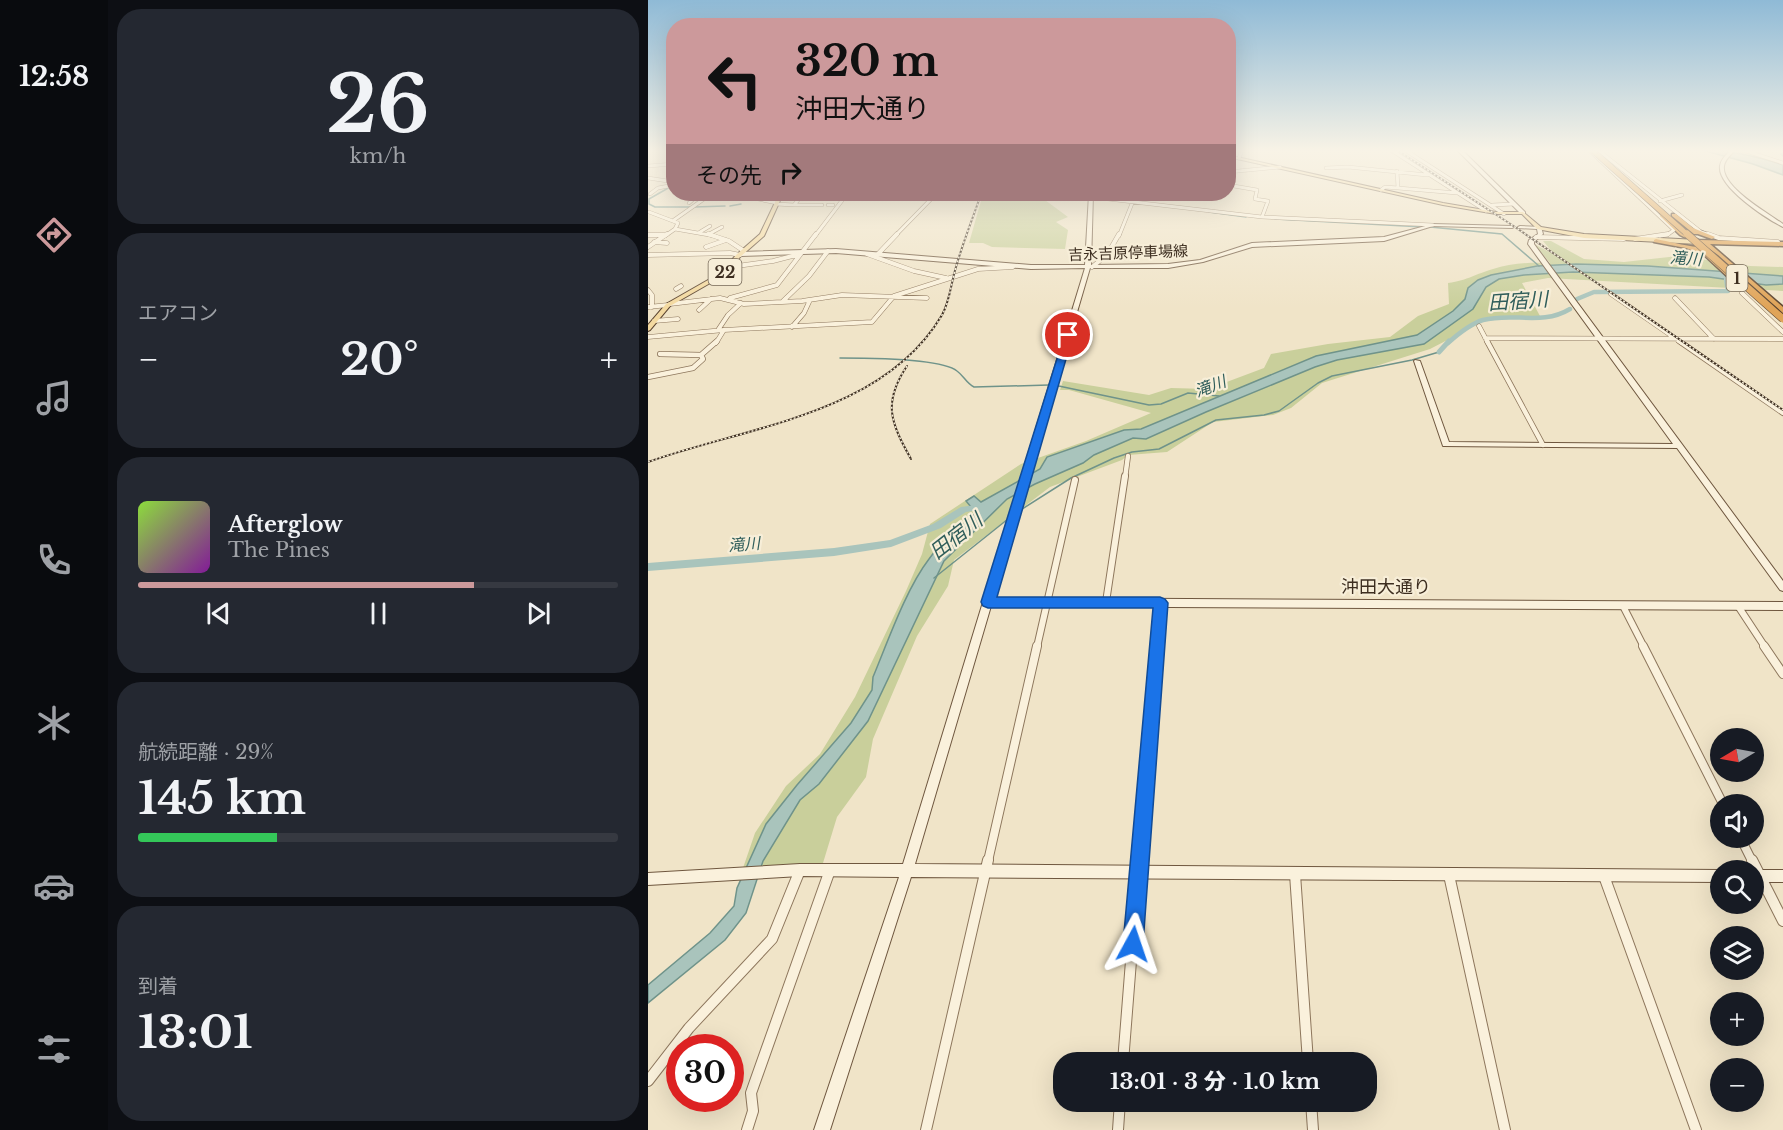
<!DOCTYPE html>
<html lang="ja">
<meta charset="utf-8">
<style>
:root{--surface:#171b24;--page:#242831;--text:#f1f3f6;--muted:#9ea1a6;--line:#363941;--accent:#cc999b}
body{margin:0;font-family:"Libre Baskerville","Noto Sans JP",serif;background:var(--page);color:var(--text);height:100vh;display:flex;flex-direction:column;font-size:22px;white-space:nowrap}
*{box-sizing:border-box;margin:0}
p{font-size:20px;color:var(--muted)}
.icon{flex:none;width:33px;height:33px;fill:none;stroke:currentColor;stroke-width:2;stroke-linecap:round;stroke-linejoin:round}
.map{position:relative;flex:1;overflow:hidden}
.sheet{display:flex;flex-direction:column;gap:9px;padding:9px;background:#0d0f14;width:540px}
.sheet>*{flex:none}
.hud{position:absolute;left:18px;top:18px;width:570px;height:183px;border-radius:24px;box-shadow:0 6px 24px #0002;background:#cc999b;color:#111;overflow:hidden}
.needle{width:39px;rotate:260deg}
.buttons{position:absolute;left:1062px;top:728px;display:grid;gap:12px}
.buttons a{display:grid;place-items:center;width:54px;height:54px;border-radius:50%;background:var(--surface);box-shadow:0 6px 24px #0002;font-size:30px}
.speed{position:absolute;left:18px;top:1034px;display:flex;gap:12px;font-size:30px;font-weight:700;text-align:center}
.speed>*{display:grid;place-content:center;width:78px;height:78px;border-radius:50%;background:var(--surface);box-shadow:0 6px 24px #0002;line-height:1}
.speed .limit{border:9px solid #d22;background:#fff;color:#111}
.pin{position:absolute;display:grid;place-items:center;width:51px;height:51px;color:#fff;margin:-26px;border:3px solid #fff;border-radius:50%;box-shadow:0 2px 6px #0007}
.me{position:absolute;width:66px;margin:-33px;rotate:5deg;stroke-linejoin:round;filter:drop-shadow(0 0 4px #0008)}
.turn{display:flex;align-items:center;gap:21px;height:126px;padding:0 30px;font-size:27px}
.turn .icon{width:78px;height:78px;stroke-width:2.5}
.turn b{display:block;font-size:42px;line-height:51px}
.then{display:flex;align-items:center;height:57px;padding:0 30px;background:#0003;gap:12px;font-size:22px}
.big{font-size:45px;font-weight:800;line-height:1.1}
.sheet .widget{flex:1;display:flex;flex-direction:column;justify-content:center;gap:9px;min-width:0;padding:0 21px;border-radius:24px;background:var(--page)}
.sheet .dial{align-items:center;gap:0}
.dial b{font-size:78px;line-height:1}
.song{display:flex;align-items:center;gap:18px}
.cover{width:72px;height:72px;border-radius:9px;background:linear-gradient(135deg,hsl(90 70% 55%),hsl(290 70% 35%))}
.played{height:6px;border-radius:3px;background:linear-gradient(90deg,var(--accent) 70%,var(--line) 70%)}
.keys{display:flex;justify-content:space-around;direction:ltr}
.heat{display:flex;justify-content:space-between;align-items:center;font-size:33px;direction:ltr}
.charge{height:9px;border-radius:4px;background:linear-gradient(90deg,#34c759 29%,var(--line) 0)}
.trip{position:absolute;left:405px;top:1052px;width:324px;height:60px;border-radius:24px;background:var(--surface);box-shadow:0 6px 24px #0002;font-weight:800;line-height:60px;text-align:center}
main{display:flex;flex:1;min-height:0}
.tabs{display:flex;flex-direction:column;width:108px;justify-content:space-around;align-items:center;background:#090b0e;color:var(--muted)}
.tabs .icon{width:42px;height:42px}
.tabs .current{color:var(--accent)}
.tabs b{font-size:27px;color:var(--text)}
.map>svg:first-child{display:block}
.green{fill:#c9cf9b}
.water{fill:#a9c4bc;stroke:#6f938a;stroke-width:1.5}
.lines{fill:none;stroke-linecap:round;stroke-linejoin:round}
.stream{stroke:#6f938a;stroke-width:1.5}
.canal-far1{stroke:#a9c4bc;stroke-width:4.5}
.canal{stroke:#a9c4bc;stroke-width:5}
.river{fill:#a9c4bc;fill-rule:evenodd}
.street-far5-casing{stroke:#8d765c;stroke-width:4}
.street-far4-casing{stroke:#8d765c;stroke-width:5}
.street-far3-casing{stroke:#8d765c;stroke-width:6}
.street-far2-casing{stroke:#8d765c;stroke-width:8}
.street-far1-casing{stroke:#8d765c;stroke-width:10}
.street-casing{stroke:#8d765c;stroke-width:12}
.secondary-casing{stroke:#6f573f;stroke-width:2}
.primary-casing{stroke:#5b4430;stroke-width:2}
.highway-casing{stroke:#5b4430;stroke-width:3}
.street-far5{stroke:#faf1dc;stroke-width:3}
.street-far4{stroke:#faf1dc;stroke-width:4}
.street-far3{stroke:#faf1dc;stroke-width:4.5}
.street-far2{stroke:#faf1dc;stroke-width:6}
.street-far1{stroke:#faf1dc;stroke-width:8}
.street{stroke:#faf1dc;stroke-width:10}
.secondary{fill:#faf1dc;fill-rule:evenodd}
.primary{fill:#f3d9a0;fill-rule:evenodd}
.highway{fill:#e0a458;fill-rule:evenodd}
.rail-casing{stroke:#3d2e20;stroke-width:2}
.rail{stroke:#f7eed8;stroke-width:1.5;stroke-dasharray:2;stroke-linecap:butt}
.highway-bridge-far1-casing{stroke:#5b4430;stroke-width:6;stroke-linecap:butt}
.highway-bridge-casing{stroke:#5b4430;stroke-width:8;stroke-linecap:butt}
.highway-bridge-far1{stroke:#e0a458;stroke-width:5}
.highway-bridge{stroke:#e0a458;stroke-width:7}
.route{fill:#1a73e8;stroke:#114b97;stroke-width:1.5}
.labels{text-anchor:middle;stroke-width:4.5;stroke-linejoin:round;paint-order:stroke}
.far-street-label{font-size:15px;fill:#3d2e20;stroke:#f7eed8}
.far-water-label{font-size:16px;font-style:italic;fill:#2f5d5a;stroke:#f7eed8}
.shield{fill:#f7eed8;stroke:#756857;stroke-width:1.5}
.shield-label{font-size:16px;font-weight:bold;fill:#3d2e20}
.street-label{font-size:18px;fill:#3d2e20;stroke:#f7eed8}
.water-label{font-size:20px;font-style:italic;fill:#2f5d5a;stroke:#f7eed8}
</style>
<main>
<nav class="tabs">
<b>12:58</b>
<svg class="icon current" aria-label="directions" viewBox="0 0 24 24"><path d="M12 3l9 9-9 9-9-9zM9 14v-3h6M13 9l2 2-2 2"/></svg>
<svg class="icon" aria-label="music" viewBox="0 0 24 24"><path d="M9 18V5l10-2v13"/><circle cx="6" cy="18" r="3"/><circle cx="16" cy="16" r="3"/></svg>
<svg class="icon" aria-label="phone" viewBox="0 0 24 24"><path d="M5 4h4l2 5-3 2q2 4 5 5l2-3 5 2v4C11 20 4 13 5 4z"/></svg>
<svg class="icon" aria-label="climate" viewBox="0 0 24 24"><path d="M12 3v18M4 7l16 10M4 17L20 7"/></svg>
<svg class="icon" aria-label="car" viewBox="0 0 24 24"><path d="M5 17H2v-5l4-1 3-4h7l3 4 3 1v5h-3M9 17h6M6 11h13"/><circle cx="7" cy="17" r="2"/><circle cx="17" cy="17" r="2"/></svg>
<svg class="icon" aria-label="filters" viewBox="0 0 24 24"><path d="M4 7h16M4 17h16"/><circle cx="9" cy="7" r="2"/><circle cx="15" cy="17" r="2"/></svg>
</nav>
<section class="sheet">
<div class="widget dial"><b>26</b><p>km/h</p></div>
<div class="widget"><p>エアコン</p>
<div class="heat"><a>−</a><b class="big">20°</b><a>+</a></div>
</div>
<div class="widget">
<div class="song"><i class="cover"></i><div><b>Afterglow</b><p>The Pines</p></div></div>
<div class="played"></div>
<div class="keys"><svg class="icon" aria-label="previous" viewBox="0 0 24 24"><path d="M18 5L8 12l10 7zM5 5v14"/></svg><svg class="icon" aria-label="pause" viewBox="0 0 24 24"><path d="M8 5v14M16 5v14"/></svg><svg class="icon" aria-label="next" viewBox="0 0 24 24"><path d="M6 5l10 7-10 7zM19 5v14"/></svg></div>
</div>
<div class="widget"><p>航続距離 · 29%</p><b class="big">145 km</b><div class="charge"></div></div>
<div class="widget"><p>到着</p><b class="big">13:01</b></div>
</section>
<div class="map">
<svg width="1135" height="1130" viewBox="0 0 1135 1130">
<rect width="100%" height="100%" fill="#f0e4c8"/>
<path class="green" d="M335 194H351L370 199 397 200 420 217 408 222 420 230 417 249 344 247 335 243H321Z
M895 241H903L936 259 976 262 1030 256 1102 266 1135 267V291L900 278 874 283 892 316 840 319 782 349 674 383 643 408 625 415 565 422 519 452 480 455 474 460 402 487 306 560 300 586 269 636 225 739 218 777 189 817 175 863 95 868 107 833 138 786 172 754 207 697 258 591 274 554 282 524 373 464 438 441 503 413 421 390H412L415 381 501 395 523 388 560 389 616 368 623 354 680 344 742 337 770 316 801 304 800 283C821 280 827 274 845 269 862 263 884 262 902 263L886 244 907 255Z"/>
<path class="water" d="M1054 150C1083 150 1108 156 1135 165V175L1105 164Z
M928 264 1000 266 1135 276V284L1118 285 1061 277 925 272 876 275 851 279 838 287 825 309 776 344 689 360 667 367 558 412 498 439 485 438 446 455 435 463 387 484 359 499 296 561 220 721 171 784 152 800 115 861 98 913 77 940 0 1003V985L62 933 86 906 89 888 118 824 149 785 203 723 224 690 225 677C240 641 258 589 281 559 294 541 312 527 328 513L318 501 326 496 333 502 392 469 399 457 476 430 493 429 668 356 769 335 805 311 817 299 820 288 830 280 843 275 889 266Z"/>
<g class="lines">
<path class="stream" d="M1135 154H1133L1135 156
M22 187 1 199V204L7 207H42
M134 196 149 194
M116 199 127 197
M82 206 93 204
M46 207 77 206
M561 212 598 217
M627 219 775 227
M782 227 854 234 891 266
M192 358C215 358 293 358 309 371 316 376 318 383 326 387L401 385
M406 385 501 405 513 404 540 393 571 396
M371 511 423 478 466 458 484 452 511 449 568 420 616 415 631 411 670 383 684 376 764 360 791 352
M286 578 360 519"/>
<path class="canal-far1" d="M929 299 946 292 1080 291 1078 280 1080 275
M800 343C810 334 822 324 835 320 865 312 894 326 922 309"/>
<path class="canal" d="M791 352 801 341"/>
<path class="river" d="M335 504 340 507 338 509 318 512 293 528 243 547 186 556 0 571V563L186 548 242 540 285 524 313 507Z"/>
<defs>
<path id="street-far5" d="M743 150 838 211
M757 150 856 214
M941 150 1026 230 1019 235 1012 236
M950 150 1053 232 1065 236
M1095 150 1135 163
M591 158 594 150
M0 166 26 164
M678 168 700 167 779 175
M580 172 632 167
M0 178 26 182
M580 185 609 190 607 199 620 201 614 217
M750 188 809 193
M733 190 737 187 750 188 749 171
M2 194 10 188 26 185
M86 194 129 203
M357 194 375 197H443L614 217 785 225
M1012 201 1034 195
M41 203 50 195 61 194
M128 204 146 205 155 194
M146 205H174
M180 205H185
M844 205 866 204
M1 212 30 223 27 229 17 236
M26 220 63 194
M27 229 67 236
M52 232 62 226
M61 234 74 227
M0 235H16
M167 236 199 194
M247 236 288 194
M471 236 485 201"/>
<path id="street-far4" d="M60 234 81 241 96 251
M1060 234 1071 238 1130 242
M0 235H16
M888 237 976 239
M987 239 1020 234
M6 242 19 243
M0 247 19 234
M58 247 78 240
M219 254 266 271 298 278
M230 254 249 234
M0 255 82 253 92 255
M82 267 125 261 152 254
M444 267 459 255 471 234
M28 289 33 286
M0 290 4 295V307
M1094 293 1135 332
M963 294 1034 343
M82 298 129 285 168 234
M1027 298 1066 339
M135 301 161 276 180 251
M22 304 72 298 96 304 154 301 194 295 279 298
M0 307 20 305
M51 310 63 299
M6 321 30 319
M831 326 840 343
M144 327 156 313 162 300
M70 330 80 315 93 303
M0 337 76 330 224 322 246 296 330 269 365 267
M837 338 1135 339
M68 343 76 330"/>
<path id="street-far3" d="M839 341 895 445
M1031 341 1135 413
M12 354 53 355
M0 377 45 368 55 359 53 355 69 341
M477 478 480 456"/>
<path id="street-far2" d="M458 602 477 476
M975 606 996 647
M1090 606 1117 647
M389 647 427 480
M508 647 512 603"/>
<path id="street-far1" d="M995 646 1075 804
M1116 646 1135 674
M1092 837 1104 861
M340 861 389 646
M491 861 509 646"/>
<path id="street" d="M1104 860 1135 921
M647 874 660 1062
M801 875 857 1130
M956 876 1048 1130
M475 1062 491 860
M0 1081 41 1028 124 939 152 870
M663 1101 665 1130
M99 1130 105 1111 103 1093 182 870
M278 1130 340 860
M470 1130 472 1101"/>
<path id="secondary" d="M809 150H814L877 212V214H873Z
M1083 150H1087C1083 155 1077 159 1076 166 1073 187 1120 213 1135 224V227C1119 219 1069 187 1072 166 1073 159 1078 155 1083 150Z
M441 194H445L443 265 520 264 552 260 604 243 736 237 785 224 864 226 866 227 864 228 785 226 736 241 604 247 555 262 520 268H442L345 598 1135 602V610L343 606 267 864 1072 870V882L263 877 182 1130H166L251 877 152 876 0 885V873L152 864H255L437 268 383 269 188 253 93 256 90 254 93 252 188 249 383 265H437Z
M872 226 893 227 895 234 886 242V244L1135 581V591L1132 590 1029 448 795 446 766 361 767 360 772 361 801 442 1025 444 880 244 881 240 890 234 889 229 870 228V227Z
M1105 870H1135V882H1106Z"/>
<path id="primary" d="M580 155 795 203 848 212H875L893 227 936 234 1050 240 1053 242 1050 244 936 238 889 229 874 214H848L795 205 580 157Z
M131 194H135L116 236 92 257 78 274 22 306 2 330 0 331V325L18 304 74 272 88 255 112 234Z"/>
<path id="highway" d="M1012 214H1016L1036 233 1051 240 1135 242V246L1062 244 1135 307V313L1070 255 1055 244 1048 243 1032 235 1012 216Z
M1024 214H1028L1045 228 1067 237 1064 239 1050 234H1046L1024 216Z
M1008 239C1019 241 1046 248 1053 247L1087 278 1082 279 1056 255 1038 248 1006 242V240Z"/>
</defs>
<use href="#street-far5" class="street-far5-casing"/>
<use href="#street-far4" class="street-far4-casing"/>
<use href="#street-far3" class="street-far3-casing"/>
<use href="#street-far2" class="street-far2-casing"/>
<use href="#street-far1" class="street-far1-casing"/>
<use href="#street" class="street-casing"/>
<use href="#secondary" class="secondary-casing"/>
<use href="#primary" class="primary-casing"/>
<use href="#highway" class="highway-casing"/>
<use href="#street-far5" class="street-far5"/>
<use href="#street-far4" class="street-far4"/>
<use href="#street-far3" class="street-far3"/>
<use href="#street-far2" class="street-far2"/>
<use href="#street-far1" class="street-far1"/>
<use href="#street" class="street"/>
<use href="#secondary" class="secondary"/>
<use href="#primary" class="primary"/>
<use href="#highway" class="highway"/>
<defs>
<path id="rail" d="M749 150 864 225 1135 410
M259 366C234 403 243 423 263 459
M0 462C100 426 235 415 294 315 302 301 303 283 308 267 315 242 325 218 333 194"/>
</defs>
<use href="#rail" class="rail-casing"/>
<use href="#rail" class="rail"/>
<defs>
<path id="highway-bridge-far1" d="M944 150 1041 236"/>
<path id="highway-bridge" d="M1039 234 1135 319"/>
</defs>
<use href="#highway-bridge-far1" class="highway-bridge-far1-casing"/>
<use href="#highway-bridge" class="highway-bridge-casing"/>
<use href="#highway-bridge-far1" class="highway-bridge-far1"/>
<use href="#highway-bridge" class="highway-bridge"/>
</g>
<linearGradient id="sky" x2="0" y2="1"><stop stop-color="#8fbad6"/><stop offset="0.49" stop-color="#f8f3e6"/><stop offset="1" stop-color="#f8f3e6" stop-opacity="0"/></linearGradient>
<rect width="1135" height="308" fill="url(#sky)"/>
<path class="route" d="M417 333 425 335 349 597H512L517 599 520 603 495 944 492 951 485 954 478 951 475 944 505 608H340L335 606 333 602Z"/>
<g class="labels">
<g class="far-street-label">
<text transform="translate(480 253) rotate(-2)" y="5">吉永吉原停車場線</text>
</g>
<g class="far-water-label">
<text transform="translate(1038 258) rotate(4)" y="6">滝川</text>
<text transform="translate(562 386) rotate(-21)" y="6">滝川</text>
<text transform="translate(96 544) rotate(-5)" y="6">滝川</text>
</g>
<g class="shield">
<rect x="60.5" y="259" width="33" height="26" rx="4.5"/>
<rect x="1078.5" y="265" width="21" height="26" rx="4.5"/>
</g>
<g class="shield-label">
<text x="77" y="278">22</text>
<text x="1089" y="284">1</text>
</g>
<g class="street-label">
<text x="738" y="593">沖田大通り</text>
</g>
<g class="water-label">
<text transform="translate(870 301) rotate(-4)" y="7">田宿川</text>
<text transform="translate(308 536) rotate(-38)" y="7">田宿川</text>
</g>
</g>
</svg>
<div class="buttons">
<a><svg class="needle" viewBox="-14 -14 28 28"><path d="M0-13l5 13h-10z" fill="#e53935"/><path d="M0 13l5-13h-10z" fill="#9ea1a6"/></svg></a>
<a><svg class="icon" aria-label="sound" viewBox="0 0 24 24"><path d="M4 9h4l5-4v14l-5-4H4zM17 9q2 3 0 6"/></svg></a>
<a><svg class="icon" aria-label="search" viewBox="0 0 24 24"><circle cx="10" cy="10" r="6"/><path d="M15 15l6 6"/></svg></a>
<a><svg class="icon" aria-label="layers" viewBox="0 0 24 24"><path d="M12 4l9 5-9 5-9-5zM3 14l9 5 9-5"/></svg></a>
<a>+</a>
<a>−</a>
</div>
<div class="speed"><div class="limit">30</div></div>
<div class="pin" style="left:420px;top:335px;background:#d93025"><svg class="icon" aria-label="arrive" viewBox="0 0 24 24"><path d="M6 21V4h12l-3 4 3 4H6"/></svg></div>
<svg class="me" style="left:485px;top:944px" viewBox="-20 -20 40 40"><path d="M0-17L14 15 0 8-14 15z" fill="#1a73e8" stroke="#fff" stroke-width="4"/></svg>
<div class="trip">13:01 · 3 分 · 1.0 km</div>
<div class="hud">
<div class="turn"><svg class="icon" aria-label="left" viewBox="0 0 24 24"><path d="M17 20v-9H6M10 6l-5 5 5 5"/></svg><div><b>320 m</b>沖田大通り</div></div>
<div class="then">その先<svg class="icon" aria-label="right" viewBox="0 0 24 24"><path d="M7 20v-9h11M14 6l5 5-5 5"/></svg></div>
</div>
</div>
</main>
